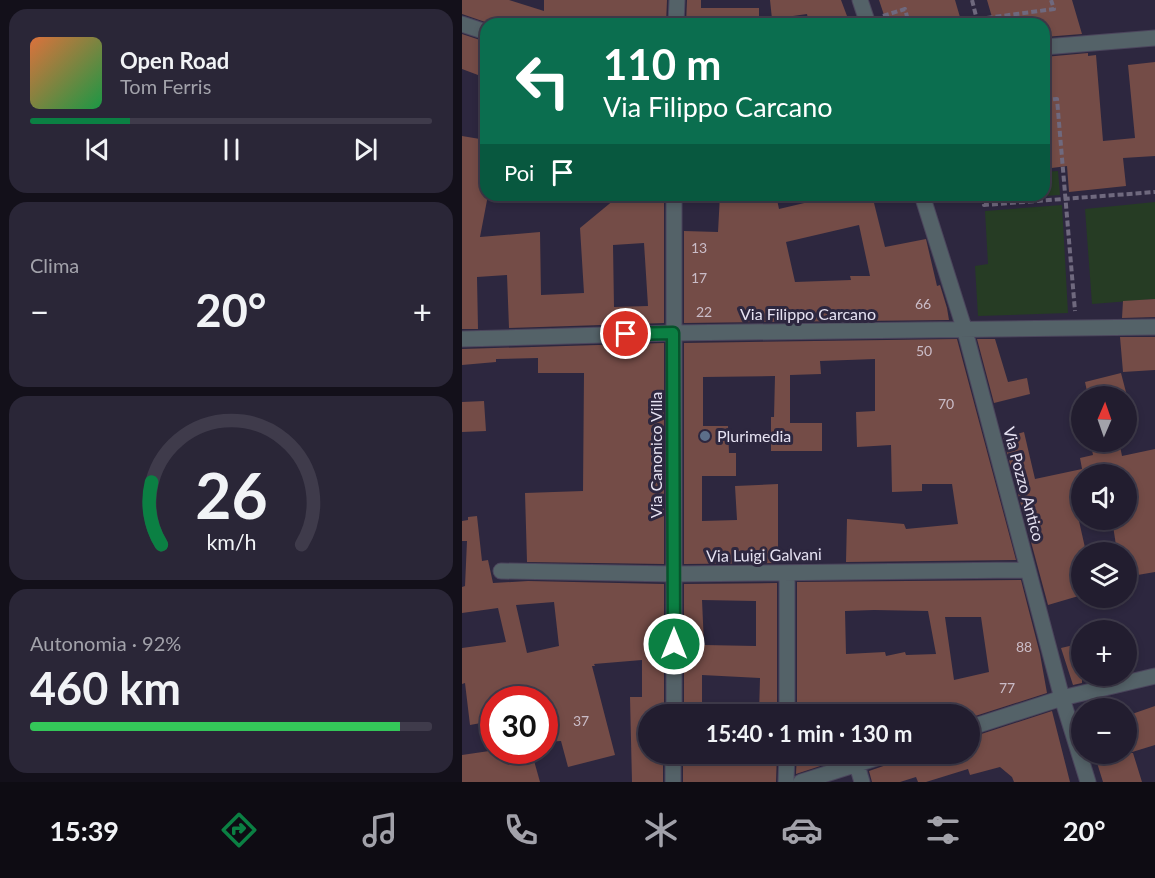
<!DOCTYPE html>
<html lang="it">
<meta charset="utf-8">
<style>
:root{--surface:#221d2f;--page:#2a2637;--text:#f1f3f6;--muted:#a2a2aa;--line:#3f3b4b;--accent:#0b8043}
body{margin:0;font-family:Lato,sans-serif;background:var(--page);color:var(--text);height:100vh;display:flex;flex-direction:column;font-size:22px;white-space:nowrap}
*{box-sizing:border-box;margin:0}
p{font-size:20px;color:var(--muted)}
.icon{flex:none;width:33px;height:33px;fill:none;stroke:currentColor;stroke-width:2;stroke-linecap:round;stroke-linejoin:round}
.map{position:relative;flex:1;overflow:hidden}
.panel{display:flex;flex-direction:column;gap:9px;padding:9px;background:#13101a;width:462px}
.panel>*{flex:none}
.hud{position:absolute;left:18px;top:18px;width:570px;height:183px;border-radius:18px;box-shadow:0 3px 9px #0003,0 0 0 2px var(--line);background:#0b6e4f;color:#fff;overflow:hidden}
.needle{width:39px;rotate:2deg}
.buttons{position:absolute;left:609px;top:386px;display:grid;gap:12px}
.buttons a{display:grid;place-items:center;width:66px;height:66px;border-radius:50%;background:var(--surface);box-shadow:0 3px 9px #0003,0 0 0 2px var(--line);font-size:30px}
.speed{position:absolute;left:18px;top:686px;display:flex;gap:12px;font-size:30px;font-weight:700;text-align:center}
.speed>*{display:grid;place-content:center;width:78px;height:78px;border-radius:50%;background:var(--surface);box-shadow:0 3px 9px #0003,0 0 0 2px var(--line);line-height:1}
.speed .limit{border:9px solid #d22;background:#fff;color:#111}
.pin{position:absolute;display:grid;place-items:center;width:51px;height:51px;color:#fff;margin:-26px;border:3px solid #fff;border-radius:50%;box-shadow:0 2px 6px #0007}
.me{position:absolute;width:66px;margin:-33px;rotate:0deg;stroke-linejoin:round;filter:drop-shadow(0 0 4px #0008)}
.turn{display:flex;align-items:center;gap:21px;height:126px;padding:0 24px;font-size:27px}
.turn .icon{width:78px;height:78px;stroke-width:2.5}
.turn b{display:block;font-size:42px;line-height:51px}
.then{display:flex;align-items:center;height:57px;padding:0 24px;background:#0003;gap:12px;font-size:22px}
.big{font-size:45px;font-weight:700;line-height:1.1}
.panel .widget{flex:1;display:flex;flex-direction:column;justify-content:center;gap:9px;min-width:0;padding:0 21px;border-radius:18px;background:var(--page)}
.panel .dial{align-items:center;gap:0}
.dial svg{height:156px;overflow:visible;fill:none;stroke:var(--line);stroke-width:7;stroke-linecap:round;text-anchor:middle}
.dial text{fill:var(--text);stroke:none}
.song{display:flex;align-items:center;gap:18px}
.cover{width:72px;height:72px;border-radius:9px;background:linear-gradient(135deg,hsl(20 70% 55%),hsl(140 70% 35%))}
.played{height:6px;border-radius:3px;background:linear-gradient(90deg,var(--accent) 25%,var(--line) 25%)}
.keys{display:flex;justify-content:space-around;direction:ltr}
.heat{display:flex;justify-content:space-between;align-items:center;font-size:33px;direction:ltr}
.charge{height:9px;border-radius:4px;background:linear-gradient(90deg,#34c759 92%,var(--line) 0)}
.trip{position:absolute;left:176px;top:704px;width:342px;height:60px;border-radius:30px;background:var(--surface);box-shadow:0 3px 9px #0003,0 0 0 2px var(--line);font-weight:700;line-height:60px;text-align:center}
.menu{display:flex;height:96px;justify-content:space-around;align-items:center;background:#0e0c13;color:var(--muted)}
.menu .icon{width:42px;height:42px}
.menu .selected{color:var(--accent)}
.menu b{font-size:27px;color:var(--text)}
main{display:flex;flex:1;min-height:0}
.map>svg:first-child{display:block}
.green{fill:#263c24}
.building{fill:#744c47;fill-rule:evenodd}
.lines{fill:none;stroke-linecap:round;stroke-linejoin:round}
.minor-casing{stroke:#4b455c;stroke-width:17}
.path{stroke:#6f697e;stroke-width:4;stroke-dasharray:6 3;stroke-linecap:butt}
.minor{stroke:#546268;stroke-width:15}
.route-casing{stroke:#07532c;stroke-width:15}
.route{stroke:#0b8043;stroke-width:10}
.service-dot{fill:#5c6f8a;stroke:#2d273f;stroke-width:2}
.labels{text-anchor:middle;stroke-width:6;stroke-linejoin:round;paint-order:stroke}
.number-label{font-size:14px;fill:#cabcc7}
.street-label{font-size:16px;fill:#e6e2f2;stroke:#2d273f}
.poi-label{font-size:16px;fill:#e6e2f2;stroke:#2d273f;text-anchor:start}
</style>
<main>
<section class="panel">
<div class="widget">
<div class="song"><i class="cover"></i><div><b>Open Road</b><p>Tom Ferris</p></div></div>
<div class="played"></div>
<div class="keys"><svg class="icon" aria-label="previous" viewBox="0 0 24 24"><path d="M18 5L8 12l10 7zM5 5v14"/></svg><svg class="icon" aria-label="pause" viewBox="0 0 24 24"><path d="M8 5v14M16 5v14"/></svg><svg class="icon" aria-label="next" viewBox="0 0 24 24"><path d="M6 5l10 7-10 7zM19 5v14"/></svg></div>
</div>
<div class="widget"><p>Clima</p>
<div class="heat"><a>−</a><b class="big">20°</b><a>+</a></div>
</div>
<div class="widget dial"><svg viewBox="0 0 100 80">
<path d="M14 69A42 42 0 1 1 86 69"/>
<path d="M14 69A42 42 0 0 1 9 37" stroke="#0b8043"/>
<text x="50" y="56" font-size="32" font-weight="700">26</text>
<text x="50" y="72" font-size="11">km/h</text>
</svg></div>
<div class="widget"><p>Autonomia · 92%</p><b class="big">460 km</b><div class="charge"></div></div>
</section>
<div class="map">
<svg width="693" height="782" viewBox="0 0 693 782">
<rect width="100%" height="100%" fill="#2d273f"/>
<path class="green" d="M596 171 598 195 535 199V195H582V172Z
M693 202V299L630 304 623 209Z
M600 205 606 313 516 316 513 266 526 264 523 211Z"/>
<path class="building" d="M0 0H47L82 11V0H205L204 24H29L0 14Z
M225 0H239V8H297V24H224Z
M308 0H379L388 24H347L345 14 310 19Z
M417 0H493L500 24H425Z
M525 0H610L620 34 582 37V24H532Z
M0 34 24 42V78L0 69Z
M626 53V56L634 55 641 141 673 138 666 65 693 62V156L661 158 664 186 607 192 605 166 582 169V57Z
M0 136 24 140V195H26L18 237 78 232 79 295 122 293 118 228 158 195H202V323L47 328 45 275 15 277 16 329H0ZM182 243 186 306 152 307 151 245Z
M258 195H314L317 209 376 195H410L423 247 464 239 475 286 478 285 485 308 487 320 222 323V231L256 232ZM397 225 408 276H388L389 280 333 282 324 242Z
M693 299V317L660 318 661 301Z
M658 337H693V370L661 372Z
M495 339 554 560 384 562 385 519 442 524 444 529 496 524 490 484H460V491L430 492 429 445 395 447 394 412 413 411V359L358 361 359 374 328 375V423H360V451H309V417H312L313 376 241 377V426H266L267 453H274V476H240V521L275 520 273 486 316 484V563L222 564V343Z
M515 339H533L546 382 565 378 568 394 532 403Z
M202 343V564L65 562 63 493 121 491 122 373H76V358L34 359V362L0 365V349Z
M659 373 665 396H626L623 382Z
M22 401 24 431 0 432V402Z
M562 432 573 479 620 469V520L617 521 624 552H620V595L586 605 541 438Z
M628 441H657L660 456 693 449V572L664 577V552H655L650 519H664V474H621L618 458 631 455Z
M15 516 20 561 26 560 31 583 66 581 202 584V714H186V753H201V782H170L168 697H180V660L132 664 133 666H130L153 755 106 767 99 741 82 742V699H27L30 721 8 725 3 683 0 684V648L44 642 36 608 0 613V587L3 586 5 541H0V521L6 520V517ZM92 602 97 646 65 653 54 605Z
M559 580 578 654 585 693 507 718V714H335V582ZM412 610 466 611 474 654 444 655 443 652 424 656 423 652 384 654 383 611ZM483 617H519L527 672 492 680Z
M315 583V714H297L298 678 240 675V714H222V584ZM240 600 294 601V646L242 645Z
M620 643V683L611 685 599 648Z
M693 706V745L667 753H671L680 782H641L632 753H664V720L671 718 670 714Z
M590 711 608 782H552L550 777 538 767 508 775 506 769 464 782H456L454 777 438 782H410L407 771 433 762 438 759 440 753H507V738Z
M34 750H69L78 782H0V755Z
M221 753H315L314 782H221Z
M335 753H398L334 774Z"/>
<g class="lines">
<defs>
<path id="minor" d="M398 0 406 24
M0 24 24 32
M214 24 215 0
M582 47 693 38
M460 195 503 331 600 698 626 782
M0 339 211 333 693 327
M39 571 212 574 566 570
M212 714V195
M325 714V573
M507 728 600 698 693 676
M395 765 400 782
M211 782V753
M324 782 325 753
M339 782 430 753"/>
</defs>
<use href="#minor" class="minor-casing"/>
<path class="path" d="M510 0 516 24
M421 16 443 9 447 24
M480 24 592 9 589 0
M582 100 595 99 613 311
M521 195 522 205 693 192"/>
<use href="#minor" class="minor"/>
</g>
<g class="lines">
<defs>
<path id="route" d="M164 334 211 333 212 644"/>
</defs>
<use href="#route" class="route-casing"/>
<use href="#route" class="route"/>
</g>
<circle class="service-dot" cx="243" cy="436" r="6"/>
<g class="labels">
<g class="number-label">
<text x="237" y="253">13</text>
<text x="237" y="283">17</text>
<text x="461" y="309">66</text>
<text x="242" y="317">22</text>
<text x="462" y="356">50</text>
<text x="484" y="409">70</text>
<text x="562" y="652">88</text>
<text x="545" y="693">77</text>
<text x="119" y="726">37</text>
</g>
<g class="street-label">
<text x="346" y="320">Via Filippo Carcano</text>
<text transform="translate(194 455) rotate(-90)" y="6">Via Canonico Villa</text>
<text transform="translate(562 484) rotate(75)" y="6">Via Pozzo Antico</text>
<text transform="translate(302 555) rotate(-1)" y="6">Via Luigi Galvani</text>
</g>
<g class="poi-label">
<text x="255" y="442">Plurimedia</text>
</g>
</g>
</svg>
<div class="buttons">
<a><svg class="needle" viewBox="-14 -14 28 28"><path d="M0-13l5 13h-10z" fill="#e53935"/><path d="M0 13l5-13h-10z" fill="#a2a2aa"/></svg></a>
<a><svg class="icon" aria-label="sound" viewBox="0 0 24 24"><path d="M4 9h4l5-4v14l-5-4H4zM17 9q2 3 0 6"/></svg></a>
<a><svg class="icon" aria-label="layers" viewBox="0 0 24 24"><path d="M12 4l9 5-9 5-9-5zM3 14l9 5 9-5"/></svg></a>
<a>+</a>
<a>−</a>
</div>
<div class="speed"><div class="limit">30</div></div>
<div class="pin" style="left:164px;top:334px;background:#d93025"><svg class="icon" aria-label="arrive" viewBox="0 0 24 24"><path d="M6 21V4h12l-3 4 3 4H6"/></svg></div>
<svg class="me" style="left:212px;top:644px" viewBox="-20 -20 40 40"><circle r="17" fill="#0b8043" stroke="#fff" stroke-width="3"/><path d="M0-11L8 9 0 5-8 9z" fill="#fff"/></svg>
<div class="trip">15:40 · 1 min · 130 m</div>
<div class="hud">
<div class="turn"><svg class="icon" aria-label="left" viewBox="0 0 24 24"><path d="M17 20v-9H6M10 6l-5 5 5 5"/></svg><div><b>110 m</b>Via Filippo Carcano</div></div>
<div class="then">Poi<svg class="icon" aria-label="arrive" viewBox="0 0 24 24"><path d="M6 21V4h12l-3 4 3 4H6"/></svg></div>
</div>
</div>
</main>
<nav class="menu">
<b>15:39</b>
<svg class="icon selected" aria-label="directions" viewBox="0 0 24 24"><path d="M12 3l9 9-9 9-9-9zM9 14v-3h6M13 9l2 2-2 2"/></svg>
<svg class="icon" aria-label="music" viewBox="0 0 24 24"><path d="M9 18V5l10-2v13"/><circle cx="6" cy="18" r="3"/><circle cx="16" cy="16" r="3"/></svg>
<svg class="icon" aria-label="phone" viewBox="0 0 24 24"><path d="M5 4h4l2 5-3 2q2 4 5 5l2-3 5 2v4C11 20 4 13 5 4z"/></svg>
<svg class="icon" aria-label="climate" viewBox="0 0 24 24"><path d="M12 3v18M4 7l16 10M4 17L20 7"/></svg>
<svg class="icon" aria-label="car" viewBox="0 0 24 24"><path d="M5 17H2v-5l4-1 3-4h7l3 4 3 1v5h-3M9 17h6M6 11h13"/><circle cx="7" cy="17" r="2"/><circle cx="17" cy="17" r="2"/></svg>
<svg class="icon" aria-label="filters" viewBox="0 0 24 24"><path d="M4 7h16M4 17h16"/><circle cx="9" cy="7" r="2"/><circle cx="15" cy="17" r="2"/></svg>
<b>20°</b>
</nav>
